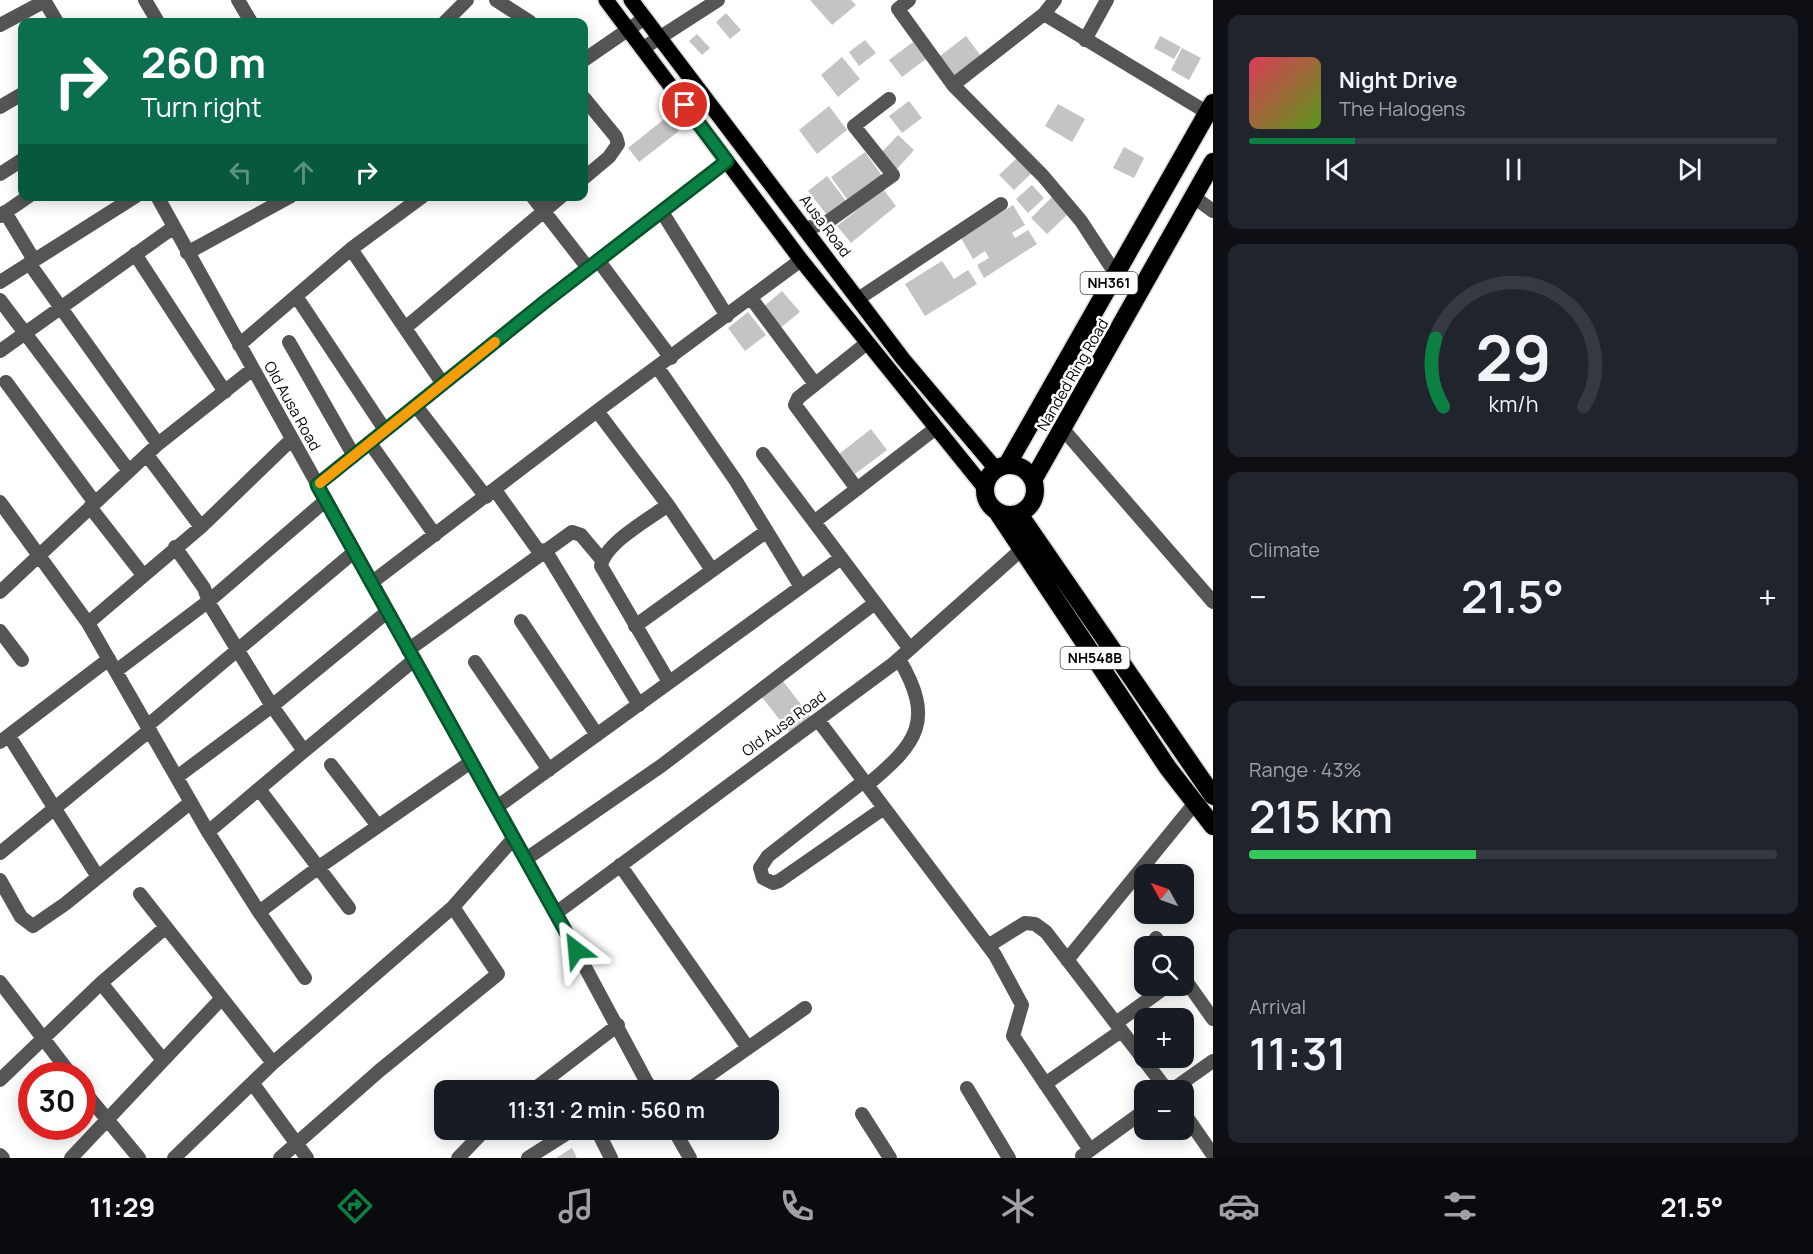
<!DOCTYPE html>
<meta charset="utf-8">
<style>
:root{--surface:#171b24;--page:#20242c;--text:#f1f3f6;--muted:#9ea1a6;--line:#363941;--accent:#0b8043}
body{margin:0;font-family:Manrope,sans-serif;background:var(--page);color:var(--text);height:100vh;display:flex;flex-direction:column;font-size:22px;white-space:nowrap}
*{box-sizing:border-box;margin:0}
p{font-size:20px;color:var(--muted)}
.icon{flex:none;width:33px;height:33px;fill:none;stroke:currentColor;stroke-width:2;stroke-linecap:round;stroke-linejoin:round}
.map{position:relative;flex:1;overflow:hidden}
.drawer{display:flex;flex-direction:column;gap:15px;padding:15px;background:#0d0f14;width:600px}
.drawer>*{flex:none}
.banner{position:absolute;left:18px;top:18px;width:570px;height:183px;border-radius:12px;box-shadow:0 3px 15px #0003;background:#0b6e4f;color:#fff;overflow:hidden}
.needle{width:39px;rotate:310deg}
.fabs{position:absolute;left:1134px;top:864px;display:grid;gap:12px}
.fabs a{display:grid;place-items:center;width:60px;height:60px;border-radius:12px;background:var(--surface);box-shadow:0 3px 15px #0003;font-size:30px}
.speed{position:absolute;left:18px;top:1062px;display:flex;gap:12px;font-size:30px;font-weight:700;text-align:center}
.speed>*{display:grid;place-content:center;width:78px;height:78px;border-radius:50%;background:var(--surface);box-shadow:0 3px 15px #0003;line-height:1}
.speed .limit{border:9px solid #d22;background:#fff;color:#111}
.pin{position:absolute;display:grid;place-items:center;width:51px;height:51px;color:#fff;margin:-26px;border:3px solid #fff;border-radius:50%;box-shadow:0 2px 6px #0007}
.me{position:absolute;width:66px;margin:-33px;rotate:331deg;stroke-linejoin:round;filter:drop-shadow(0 0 4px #0008)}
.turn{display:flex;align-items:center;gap:21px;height:126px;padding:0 24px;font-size:27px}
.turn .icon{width:78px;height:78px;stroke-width:2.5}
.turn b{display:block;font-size:42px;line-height:51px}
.lanes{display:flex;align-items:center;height:57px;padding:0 24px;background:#0003;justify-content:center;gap:30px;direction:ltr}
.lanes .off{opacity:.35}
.big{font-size:45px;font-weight:600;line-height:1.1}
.drawer .tile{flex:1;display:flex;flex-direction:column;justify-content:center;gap:9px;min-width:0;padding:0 21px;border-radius:12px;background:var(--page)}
.drawer .dial{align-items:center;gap:0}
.dial svg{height:156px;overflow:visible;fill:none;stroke:var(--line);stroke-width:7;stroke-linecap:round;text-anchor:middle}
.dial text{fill:var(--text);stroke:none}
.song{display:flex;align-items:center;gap:18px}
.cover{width:72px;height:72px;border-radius:9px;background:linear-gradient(135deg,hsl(350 70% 55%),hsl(90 70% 35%))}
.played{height:6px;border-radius:3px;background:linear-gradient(90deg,var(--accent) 20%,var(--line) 20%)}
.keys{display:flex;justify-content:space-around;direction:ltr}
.heat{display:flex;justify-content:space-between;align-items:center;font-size:33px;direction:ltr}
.charge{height:9px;border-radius:4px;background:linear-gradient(90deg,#34c759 43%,var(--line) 0)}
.trip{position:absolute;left:434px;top:1080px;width:345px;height:60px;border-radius:12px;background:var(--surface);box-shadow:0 3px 15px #0003;font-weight:600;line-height:60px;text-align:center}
.tab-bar{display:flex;height:96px;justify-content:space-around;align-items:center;background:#090b0e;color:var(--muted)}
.tab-bar .icon{width:42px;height:42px}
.tab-bar .current{color:var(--accent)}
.tab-bar b{font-size:27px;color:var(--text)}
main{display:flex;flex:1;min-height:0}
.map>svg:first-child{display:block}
.building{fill:#c4c4c4}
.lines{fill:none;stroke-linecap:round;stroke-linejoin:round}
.major-casing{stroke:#dbdbdb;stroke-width:18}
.highway-casing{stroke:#dbdbdb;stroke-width:21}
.minor{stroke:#555;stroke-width:14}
.major{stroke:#000;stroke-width:15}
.highway{stroke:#000;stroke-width:18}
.route-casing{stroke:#07532c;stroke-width:15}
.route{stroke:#0b8043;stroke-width:10}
.slow{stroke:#f59e0b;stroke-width:10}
.labels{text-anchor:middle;stroke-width:5;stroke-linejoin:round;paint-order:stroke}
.shield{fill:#fff;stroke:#4c4c4c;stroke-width:1.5}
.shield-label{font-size:14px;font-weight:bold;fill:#000}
.street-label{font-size:15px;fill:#000;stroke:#fff}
</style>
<main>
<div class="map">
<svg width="1213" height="1158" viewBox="0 0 1213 1158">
<rect width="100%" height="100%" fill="#fff"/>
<path class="building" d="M810 0H851L856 5 832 25Z
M726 13 741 30 730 39 716 22Z
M697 34 710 48 702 55 689 41Z
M966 36 981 56 951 79 936 59Z
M1160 36 1181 47 1174 59 1154 48Z
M865 40 876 53 859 66 849 52Z
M913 42 926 59 902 77 889 60Z
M1182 48 1201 58 1189 80 1171 70Z
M842 57 860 79 838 97 821 75Z
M909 101 922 118 902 133 889 116Z
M1058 104 1085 119 1072 142 1045 126Z
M829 106 847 130 817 154 799 130Z
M668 116 679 131 639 162 628 148Z
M898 135 914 150 896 170 880 154Z
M1124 147 1144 158 1134 178 1113 168Z
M865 152 883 177 849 202 831 177Z
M1019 156 1034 171 1014 190 999 175Z
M827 176 846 201 827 215 808 191Z
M1032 185 1044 198 1028 213 1016 199Z
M883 189 896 206 851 243 837 226Z
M1053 196 1069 213 1047 234 1031 218Z
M1013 205 1025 225 1012 233 1015 238 1028 230 1037 244 984 278 977 265 989 258 985 251 973 259 961 238Z
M942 261 954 279 968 270 977 284 925 316 905 284Z
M782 291 800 312 779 329 762 308Z
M748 312 766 335 745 351 728 328Z
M871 429 887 450 855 474 839 454Z
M782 680 814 721 793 737 761 696Z
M572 1148 577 1158H556Z"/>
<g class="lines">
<defs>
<path id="major" d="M606 0 801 260 984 487
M631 0 903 359 996 469"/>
<path id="highway" d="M985 490a25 25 0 1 1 50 0a25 25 0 1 1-50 0Z
M1007 465 1213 103
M1033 480 1213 162
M998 513 1168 768 1213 826
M1019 514 1213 796"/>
</defs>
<use href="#major" class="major-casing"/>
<use href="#highway" class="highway-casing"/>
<path class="minor" d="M44 0 57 22
M145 0 158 22
M238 0 251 22
M496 0 530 22
M909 0 898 9 953 85 1043 176 1081 221 1115 273
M1044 14 1208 113
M445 22 467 0
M0 25 45 1
M1085 40 1107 0
M642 49 718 0
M584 60 645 18
M953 85 1044 14 1055 0
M584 98 616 137 618 144 609 157 584 178
M0 107 22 94
M0 174 22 160
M157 196 556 913
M532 196 588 268
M1194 197 1213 211
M5 212 34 260
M662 212 727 316
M0 216 29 196
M804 229 826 223 893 175 854 126 889 99
M351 249 443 384
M187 253 291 196
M135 254 225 392
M598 260 671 358
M29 263 158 444
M0 282 136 196
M296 296 385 430
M751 298 815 384
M858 299 1001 204
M0 300 129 471
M405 328 562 196
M289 342 354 456
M239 345 351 249 423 196
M0 351 174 227
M658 368 736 481 801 587
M6 382 95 503
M416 406 486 497
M597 411 668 505 712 570
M1062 428 1213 602
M291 440 201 527 88 623 208 832 259 912 319 867 471 762
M370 443 435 535
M763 454 910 649
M147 455 201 527
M317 485 547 300 727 161
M857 489 795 405 798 398 867 343
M495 490 540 553
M0 502 88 623
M668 505C649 519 605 543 601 566L669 682
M90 507 143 575
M814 522 936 428
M175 547 204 588 210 605 272 706 304 751 208 832
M545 550 639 705
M371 583 597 411 801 260
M0 592 158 444 253 369
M521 621 597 735
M635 626 767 531
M0 631 22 660
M408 650 572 532 581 535 602 560
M475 662 549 770
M116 671 210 600 325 501
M818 720 995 955 1022 1005 1013 1036 1090 1150
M147 726 354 552
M9 736 98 877
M0 742 109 659
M304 751 414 660
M331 765 378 826
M177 777 272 706 387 612
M864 781 768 856 760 868 763 878 773 883 779 881 884 808
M867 785C918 743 935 720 899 659
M259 789 349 908
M497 807 841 558
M0 853 150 730
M526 859 661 766 875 603
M620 865 748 1048
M0 880 21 917 33 926 65 904 191 802
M140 894 273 1063
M259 912 305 978
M1156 938 1162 946
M988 946 1025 923 1035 924 1046 932 1167 1090
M1067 960 1195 803
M1184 978 1213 1019
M0 982 72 1076
M101 983 166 927
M1116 1023 1167 986
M0 1080 101 983 163 1060
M253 1084 307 1158
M1045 1084 1121 1031
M967 1088 1009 1158
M82 1089 139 1158
M533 1090 618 1025
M633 1090 647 1082
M651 1090 556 913 893 664 1022 549
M688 1090 805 1008
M1172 1090 1213 1061
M1184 1113 1213 1155
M862 1114 890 1158
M597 1130 611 1158
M674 1130 690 1158
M0 1155 3 1158
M71 1158 222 998
M174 1158 273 1063 453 907 514 838
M280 1158 379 1071 498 974 453 907
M458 1158 485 1130
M528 1158 572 1130
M1083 1158 1082 1156 1144 1111"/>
<use href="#major" class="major"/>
<use href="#highway" class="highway"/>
</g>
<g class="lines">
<defs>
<path id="route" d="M576 950 317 485 547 300 727 161 685 105"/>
</defs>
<use href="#route" class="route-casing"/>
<use href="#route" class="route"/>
<path class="slow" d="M320 483 495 342"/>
</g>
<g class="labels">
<g class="shield">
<rect x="1080.5" y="272" width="57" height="22" rx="4.5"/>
<rect x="1060.5" y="647" width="69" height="22" rx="4.5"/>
</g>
<g class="shield-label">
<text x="1109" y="288">NH361</text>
<text x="1095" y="663">NH548B</text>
</g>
<g class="street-label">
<text transform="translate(825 226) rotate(53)" y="5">Ausa Road</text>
<text transform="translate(1073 375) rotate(-60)" y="5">Nanded Ring Road</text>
<text transform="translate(292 406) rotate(61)" y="5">Old Ausa Road</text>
<text transform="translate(784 724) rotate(-36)" y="5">Old Ausa Road</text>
</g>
</g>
</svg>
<div class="fabs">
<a><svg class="needle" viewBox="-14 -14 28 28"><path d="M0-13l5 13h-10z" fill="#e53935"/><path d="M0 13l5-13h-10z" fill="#9ea1a6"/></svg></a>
<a><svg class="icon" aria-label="search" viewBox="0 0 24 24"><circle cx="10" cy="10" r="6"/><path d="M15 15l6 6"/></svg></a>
<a>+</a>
<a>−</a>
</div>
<div class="speed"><div class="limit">30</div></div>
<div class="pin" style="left:685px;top:105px;background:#d93025"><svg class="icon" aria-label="arrive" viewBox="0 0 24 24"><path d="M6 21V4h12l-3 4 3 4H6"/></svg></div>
<svg class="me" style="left:576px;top:950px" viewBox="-20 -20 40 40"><path d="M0-17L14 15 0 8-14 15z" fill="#0b8043" stroke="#fff" stroke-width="4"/></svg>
<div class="trip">11:31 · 2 min · 560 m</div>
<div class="banner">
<div class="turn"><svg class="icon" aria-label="right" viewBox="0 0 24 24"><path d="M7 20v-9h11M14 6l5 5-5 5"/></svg><div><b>260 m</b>Turn right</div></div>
<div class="lanes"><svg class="icon off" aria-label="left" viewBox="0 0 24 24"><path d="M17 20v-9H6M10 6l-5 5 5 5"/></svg><svg class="icon off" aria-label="ahead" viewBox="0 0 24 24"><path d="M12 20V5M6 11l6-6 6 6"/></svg><svg class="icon" aria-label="right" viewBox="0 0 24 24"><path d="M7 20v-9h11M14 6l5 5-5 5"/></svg></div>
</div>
</div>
<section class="drawer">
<div class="tile">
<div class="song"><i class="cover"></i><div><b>Night Drive</b><p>The Halogens</p></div></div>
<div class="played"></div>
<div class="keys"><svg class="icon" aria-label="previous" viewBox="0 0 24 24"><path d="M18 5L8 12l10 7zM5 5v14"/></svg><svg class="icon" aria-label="pause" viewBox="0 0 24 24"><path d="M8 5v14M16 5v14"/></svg><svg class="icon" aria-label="next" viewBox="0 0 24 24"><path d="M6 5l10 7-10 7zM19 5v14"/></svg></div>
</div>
<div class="tile dial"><svg viewBox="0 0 100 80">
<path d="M14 69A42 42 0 1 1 86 69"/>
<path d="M14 69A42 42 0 0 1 10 34" stroke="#0b8043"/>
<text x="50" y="56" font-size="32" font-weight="700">29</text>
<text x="50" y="72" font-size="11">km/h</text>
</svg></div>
<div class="tile"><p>Climate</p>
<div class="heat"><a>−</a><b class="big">21.5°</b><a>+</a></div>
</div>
<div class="tile"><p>Range · 43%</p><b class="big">215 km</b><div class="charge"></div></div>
<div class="tile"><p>Arrival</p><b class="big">11:31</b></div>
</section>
</main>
<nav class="tab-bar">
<b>11:29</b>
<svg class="icon current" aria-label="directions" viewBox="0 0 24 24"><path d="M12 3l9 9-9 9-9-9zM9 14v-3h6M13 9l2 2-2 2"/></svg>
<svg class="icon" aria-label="music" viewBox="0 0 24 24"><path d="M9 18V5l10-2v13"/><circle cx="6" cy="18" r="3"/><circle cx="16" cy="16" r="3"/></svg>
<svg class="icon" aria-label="phone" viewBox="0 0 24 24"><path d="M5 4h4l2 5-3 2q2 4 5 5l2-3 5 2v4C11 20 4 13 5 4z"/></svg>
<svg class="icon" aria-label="climate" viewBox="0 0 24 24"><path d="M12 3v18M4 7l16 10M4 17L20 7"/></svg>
<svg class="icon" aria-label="car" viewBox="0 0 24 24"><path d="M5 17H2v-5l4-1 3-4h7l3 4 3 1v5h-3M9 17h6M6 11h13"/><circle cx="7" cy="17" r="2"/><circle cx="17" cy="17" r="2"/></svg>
<svg class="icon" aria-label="filters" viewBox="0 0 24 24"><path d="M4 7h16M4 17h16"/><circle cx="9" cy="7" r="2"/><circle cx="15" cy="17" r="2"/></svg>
<b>21.5°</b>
</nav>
